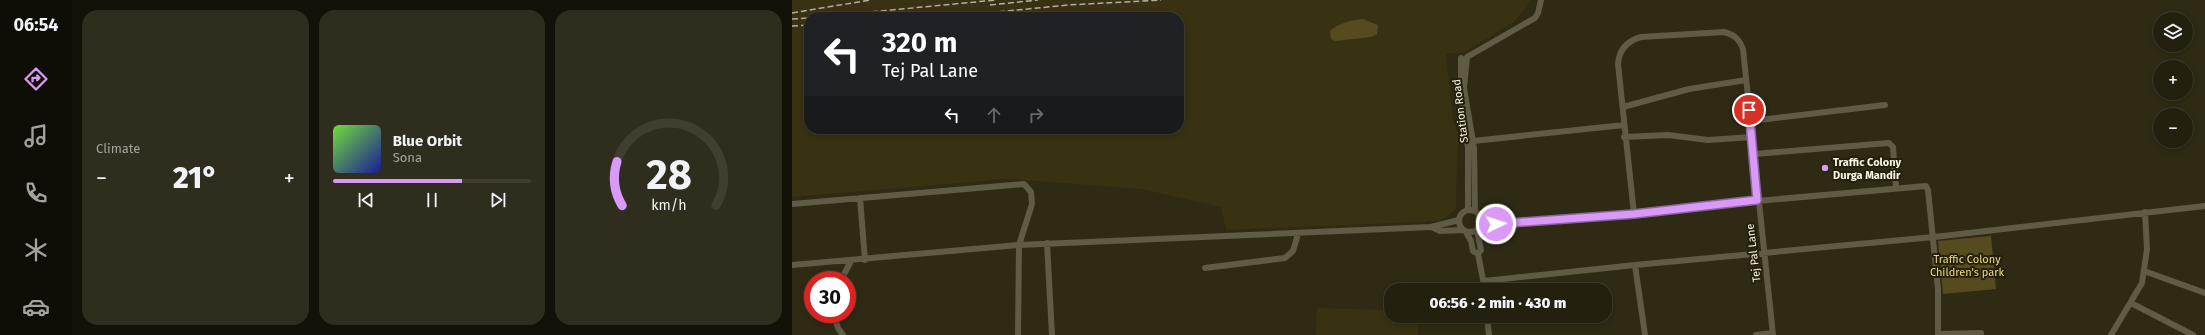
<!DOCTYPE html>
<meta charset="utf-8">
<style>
:root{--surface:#23200f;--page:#2f2d1d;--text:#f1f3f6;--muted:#a3a39e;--line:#403e2f;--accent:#d99af7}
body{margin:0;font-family:"Fira Sans",sans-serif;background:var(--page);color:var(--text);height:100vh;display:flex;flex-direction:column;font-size:15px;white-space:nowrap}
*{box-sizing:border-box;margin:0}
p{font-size:13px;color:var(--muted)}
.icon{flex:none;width:22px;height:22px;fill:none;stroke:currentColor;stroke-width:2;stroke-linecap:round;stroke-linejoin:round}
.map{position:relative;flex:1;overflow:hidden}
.side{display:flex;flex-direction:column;gap:10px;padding:10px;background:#131208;width:720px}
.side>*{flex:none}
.hud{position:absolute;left:12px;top:12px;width:380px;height:122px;border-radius:16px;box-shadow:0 2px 6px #0003,0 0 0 1px var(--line);background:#202124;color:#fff;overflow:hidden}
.tools{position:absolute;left:1361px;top:12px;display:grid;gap:8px}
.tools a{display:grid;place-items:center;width:40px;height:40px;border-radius:50%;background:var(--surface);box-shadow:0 2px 6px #0003,0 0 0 1px var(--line);font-size:20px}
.speed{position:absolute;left:12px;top:271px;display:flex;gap:8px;font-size:20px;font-weight:700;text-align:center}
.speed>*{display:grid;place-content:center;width:52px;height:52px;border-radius:50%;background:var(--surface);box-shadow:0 2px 6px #0003,0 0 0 1px var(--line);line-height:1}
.speed .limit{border:6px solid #d22;background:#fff;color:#111}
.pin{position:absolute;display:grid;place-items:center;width:34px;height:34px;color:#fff;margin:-17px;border:2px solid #fff;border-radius:50%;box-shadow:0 1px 4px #0007}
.me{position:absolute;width:44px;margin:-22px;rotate:86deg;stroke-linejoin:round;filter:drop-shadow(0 0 3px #0008)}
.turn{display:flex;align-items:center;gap:14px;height:84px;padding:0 12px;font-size:18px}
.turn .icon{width:52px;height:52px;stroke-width:2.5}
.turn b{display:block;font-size:28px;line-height:34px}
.lanes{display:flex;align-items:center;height:38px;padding:0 12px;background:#0003;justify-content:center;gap:20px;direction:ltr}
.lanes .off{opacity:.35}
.big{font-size:30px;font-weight:800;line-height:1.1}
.side .tile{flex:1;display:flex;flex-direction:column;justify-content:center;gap:6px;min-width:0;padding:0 14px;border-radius:16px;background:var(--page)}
.side .dial{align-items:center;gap:0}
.dial svg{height:104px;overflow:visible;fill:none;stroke:var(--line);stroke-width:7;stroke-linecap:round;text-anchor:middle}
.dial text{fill:var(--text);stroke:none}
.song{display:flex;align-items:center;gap:12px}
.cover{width:48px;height:48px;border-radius:6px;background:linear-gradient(135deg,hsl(100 70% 55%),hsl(240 70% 35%))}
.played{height:4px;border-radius:2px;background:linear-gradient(90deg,var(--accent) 65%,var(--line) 65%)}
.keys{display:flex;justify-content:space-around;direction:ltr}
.heat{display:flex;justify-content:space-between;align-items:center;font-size:22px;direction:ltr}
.side .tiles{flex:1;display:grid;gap:10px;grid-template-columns:repeat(3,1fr)}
.trip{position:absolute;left:592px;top:283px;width:228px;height:40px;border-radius:16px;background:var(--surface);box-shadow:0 2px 6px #0003,0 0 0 1px var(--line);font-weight:800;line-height:40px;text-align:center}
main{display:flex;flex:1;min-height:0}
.dock{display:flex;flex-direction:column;width:72px;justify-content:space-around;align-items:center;background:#0e0d06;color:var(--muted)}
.dock .icon{width:28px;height:28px}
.dock .current{color:var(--accent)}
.dock b{font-size:18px;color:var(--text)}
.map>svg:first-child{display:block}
.built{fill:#383213;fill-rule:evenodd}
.green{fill:#554b1f}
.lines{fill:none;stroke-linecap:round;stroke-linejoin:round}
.minor{stroke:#5f5b45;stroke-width:6}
.rail{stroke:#b3af9f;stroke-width:1.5;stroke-dasharray:6 3;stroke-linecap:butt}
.route-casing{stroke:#8d64a1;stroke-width:10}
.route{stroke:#d99af7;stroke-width:7}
.poi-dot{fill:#d99af7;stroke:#25200a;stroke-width:1.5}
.labels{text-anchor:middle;stroke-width:4;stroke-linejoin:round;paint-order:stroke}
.street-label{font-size:11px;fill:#f8f5e7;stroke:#25200a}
.poi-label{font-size:11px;font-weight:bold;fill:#f8f5e7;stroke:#25200a;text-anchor:start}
.park-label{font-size:11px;fill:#ecdb87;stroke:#25200a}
</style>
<main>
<nav class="dock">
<b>06:54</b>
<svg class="icon current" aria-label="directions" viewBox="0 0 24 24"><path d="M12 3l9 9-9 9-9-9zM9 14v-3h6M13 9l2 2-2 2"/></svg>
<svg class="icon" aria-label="music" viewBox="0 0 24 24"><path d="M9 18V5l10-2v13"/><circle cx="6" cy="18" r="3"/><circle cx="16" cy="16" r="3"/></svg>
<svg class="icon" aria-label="phone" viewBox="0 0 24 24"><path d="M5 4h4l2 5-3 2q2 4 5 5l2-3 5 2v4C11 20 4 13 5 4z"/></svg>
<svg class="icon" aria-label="climate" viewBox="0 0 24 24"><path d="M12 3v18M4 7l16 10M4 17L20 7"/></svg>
<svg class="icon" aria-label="car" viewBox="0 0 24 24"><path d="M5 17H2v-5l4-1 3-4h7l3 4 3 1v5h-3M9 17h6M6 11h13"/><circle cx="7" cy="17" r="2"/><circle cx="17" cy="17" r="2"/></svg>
</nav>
<section class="side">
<div class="tiles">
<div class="tile"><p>Climate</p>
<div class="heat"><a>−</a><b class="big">21°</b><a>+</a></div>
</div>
<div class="tile">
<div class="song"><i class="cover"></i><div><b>Blue Orbit</b><p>Sona</p></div></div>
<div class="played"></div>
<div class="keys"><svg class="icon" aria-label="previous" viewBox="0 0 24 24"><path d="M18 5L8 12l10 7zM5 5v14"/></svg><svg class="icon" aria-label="pause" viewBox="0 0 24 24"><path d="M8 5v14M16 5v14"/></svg><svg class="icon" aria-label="next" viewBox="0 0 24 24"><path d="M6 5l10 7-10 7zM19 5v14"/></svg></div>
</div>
<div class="tile dial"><svg viewBox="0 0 100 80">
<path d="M14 69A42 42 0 1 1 86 69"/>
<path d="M14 69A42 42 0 0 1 10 35" stroke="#d99af7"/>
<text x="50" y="56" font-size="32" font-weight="700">28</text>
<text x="50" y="72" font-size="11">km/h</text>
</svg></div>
</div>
</section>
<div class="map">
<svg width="1413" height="335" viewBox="0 0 1413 335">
<rect width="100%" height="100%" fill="#2f2a14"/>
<path class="built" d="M0 0H739L722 22 672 52 654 54 661 120 667 136 665 152 664 209 648 221 434 230 429 207 349 189 216 179 0 197ZM17 17H387V129H17Z
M525 308 599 310V316H626V335H524Z"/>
<path class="green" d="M571 19 586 25 585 34 579 37 543 41 539 39 538 31C547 23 559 20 571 19Z
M1199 236 1204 289 1151 294 1146 241Z"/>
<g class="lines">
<path class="minor" d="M669 58V93L676 148V210
M831 107 897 89 954 80
M958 121 1093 105
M832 137 876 135 916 140 960 137
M681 141 832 125
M962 154 1097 143 1101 147 1104 187
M68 198 73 260
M0 204 232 184 239 192 240 204 227 245 226 335
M667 221a11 11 0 1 1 22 0a11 11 0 1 1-22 0Z
M683 211 682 148 672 88 675 57 743 18 746 13 749 0
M842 214 826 64C827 49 835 41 849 37L932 32C943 35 947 39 951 49L981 335
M667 220 639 227 648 231 671 230
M689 225 842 214 965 201 1134 186 1136 190 1146 289V335
M674 232 679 241 681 251 686 254 689 250 685 230
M255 243 260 335
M686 254 693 290
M0 265 227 245 639 227
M843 265 853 335
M413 268 493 258 501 251 506 234
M1352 271 1413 293
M49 280 59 261
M692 281 843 265 1142 237 1413 206
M1339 303 1401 335
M41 314 46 328 51 335
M695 316 697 335
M1146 334 1189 333
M964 335 980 333
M1319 335 1350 283 1355 249 1353 212"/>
<path class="rail" d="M198 5 246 0
M0 13 78 0
M26 17 204 0
M104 17 160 12
M153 17 276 5 369 0
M0 19 17 18
M0 26 17 25"/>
</g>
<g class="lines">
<defs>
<path id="route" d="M704 224 842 214 965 200 957 110"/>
</defs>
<use href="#route" class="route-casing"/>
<use href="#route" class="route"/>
</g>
<circle class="poi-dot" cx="1033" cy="168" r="4"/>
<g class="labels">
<g class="street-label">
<text transform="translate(668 111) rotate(-97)" y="4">Station Road</text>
<text transform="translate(961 253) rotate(-97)" y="4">Tej Pal Lane</text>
</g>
<g class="poi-label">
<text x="1041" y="166">Traffic Colony<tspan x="1041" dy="13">Durga Mandir</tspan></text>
</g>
<g class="park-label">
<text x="1175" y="263">Traffic Colony<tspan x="1175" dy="13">Children's park</tspan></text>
</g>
</g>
</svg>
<div class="tools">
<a><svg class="icon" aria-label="layers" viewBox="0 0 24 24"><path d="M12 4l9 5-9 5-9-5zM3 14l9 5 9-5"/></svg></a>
<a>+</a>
<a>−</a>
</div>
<div class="speed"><div class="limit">30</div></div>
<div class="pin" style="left:957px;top:110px;background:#d93025"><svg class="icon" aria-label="arrive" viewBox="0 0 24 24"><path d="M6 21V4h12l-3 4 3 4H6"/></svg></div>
<svg class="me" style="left:704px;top:224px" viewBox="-20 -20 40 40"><circle r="17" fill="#d99af7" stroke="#fff" stroke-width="3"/><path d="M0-11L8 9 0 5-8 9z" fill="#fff"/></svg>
<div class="trip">06:56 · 2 min · 430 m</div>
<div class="hud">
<div class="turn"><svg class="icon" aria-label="left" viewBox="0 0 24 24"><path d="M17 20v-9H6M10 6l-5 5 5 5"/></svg><div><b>320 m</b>Tej Pal Lane</div></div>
<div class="lanes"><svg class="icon" aria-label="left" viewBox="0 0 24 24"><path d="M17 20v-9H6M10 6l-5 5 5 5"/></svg><svg class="icon off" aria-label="ahead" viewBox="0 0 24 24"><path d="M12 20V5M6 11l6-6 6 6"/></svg><svg class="icon off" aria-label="right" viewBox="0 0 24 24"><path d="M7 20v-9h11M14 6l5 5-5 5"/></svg></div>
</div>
</div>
</main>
